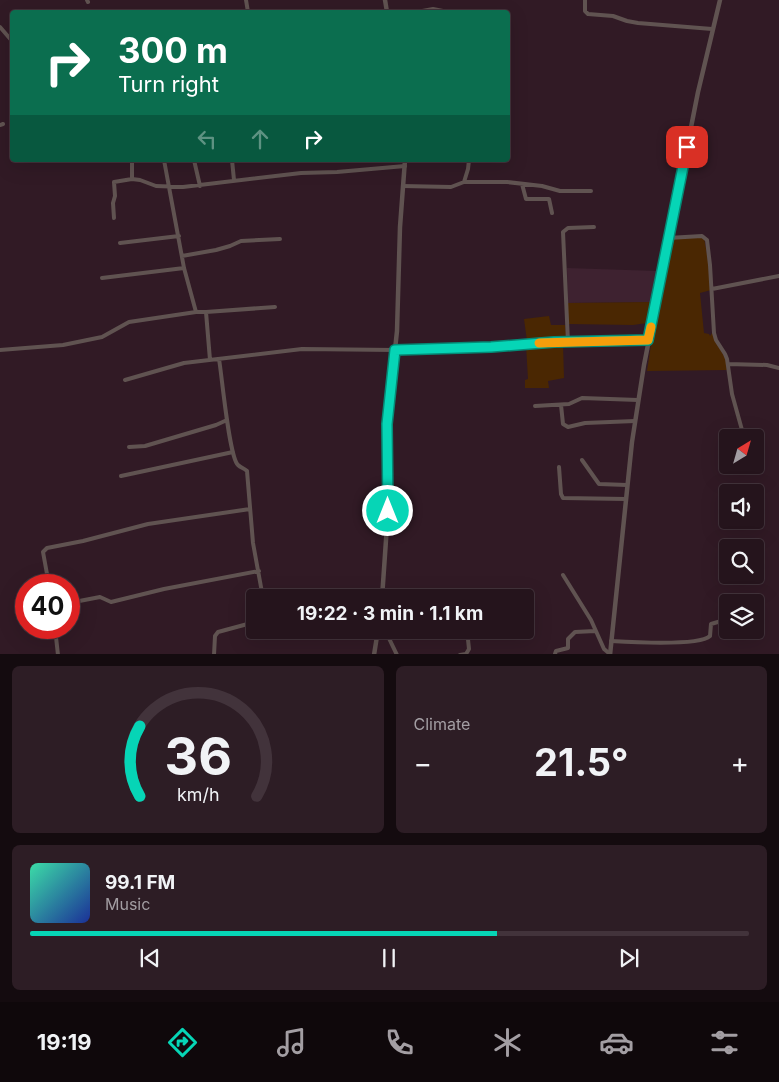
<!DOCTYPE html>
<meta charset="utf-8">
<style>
:root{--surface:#25141c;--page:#2d1d25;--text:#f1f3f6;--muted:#a39ea3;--line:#42333b;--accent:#06d5b6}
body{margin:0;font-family:Inter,sans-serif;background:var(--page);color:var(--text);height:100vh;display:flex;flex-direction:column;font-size:19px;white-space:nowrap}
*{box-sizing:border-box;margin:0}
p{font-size:16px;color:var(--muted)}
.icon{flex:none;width:28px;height:28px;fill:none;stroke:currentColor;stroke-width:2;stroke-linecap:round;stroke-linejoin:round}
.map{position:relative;height:654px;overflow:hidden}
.side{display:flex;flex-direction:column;gap:12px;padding:12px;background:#140b0f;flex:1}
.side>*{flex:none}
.top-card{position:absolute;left:10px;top:10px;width:500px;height:152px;border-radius:5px;box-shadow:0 5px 20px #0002,0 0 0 1px var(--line);background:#0b6e4f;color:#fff;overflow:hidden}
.needle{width:32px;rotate:37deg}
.fabs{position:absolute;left:719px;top:429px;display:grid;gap:10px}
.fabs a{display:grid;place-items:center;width:45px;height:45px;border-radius:5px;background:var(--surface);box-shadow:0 5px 20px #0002,0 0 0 1px var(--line);font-size:25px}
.speed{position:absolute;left:15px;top:574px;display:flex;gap:10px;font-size:25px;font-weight:700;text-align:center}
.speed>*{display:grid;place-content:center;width:65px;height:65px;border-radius:50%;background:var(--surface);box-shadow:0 5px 20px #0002,0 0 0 1px var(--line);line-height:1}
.speed .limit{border:8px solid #d22;background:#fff;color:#111}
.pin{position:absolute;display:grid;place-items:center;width:42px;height:42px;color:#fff;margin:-21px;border-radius:10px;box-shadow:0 2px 8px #0006}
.me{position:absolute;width:55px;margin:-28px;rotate:0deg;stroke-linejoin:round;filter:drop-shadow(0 0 4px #0008)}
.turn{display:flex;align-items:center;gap:18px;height:105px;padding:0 25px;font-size:22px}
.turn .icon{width:65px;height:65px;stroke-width:2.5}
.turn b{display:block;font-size:35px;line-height:42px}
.lanes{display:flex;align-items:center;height:48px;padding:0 25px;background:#0003;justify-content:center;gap:25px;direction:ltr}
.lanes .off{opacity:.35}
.big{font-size:38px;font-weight:700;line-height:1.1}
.side .tile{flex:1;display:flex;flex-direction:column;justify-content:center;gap:8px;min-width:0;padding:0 18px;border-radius:8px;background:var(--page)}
.side .dial{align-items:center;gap:0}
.dial svg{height:130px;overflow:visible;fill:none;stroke:var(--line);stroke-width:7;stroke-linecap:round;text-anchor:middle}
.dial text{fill:var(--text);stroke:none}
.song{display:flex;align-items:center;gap:15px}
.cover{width:60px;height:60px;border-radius:8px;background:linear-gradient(135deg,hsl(160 70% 55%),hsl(230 70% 35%))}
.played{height:5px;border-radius:2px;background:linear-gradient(90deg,var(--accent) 65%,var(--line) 65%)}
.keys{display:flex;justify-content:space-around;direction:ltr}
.heat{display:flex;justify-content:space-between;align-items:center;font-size:28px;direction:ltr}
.side .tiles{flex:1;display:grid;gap:12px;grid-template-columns:1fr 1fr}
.tile:last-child{grid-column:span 2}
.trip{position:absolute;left:246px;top:589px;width:288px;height:50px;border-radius:5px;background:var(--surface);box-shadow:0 5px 20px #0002,0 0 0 1px var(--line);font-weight:700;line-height:50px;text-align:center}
.menu{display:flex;height:80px;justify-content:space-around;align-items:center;background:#0f080b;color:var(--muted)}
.menu .icon{width:35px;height:35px}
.menu .selected{color:var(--accent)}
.menu b{font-size:22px;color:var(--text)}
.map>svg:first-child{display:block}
.built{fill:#3e2230}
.green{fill:#4a2702}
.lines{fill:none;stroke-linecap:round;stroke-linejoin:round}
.minor{stroke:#605351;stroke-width:4}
.tertiary{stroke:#605351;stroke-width:4.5}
.route-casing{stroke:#048a76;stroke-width:12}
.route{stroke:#06d5b6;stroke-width:9}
.slow{stroke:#f59e0b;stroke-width:9}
</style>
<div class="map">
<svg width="779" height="655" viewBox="0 0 779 655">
<rect width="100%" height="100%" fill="#311a25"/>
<path class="built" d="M567 268 657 271 651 302 568 303Z"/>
<path class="green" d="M703 237 704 238 710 270 711 290 700 293 704 333 709 334 710 336 712 333 726 360 727 370 647 371 653 332 672 239Z
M651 302 647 323 633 325 568 324V303Z
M549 316 551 325H565L567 341H527L524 319Z
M563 344 564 378 548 381 549 388H525V380L528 379 526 345Z"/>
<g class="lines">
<path class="minor" d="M87 0 88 2
M246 0 248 12
M585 0V11L588 14 613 16 627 21 638 23 712 29
M417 12 433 9 448 12
M0 27 12 41
M0 125 3 124
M132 160V179L140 180 156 186 183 187 301 173 337 172 405 166
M164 160 184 268 196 312H206L210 360
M194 160 200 186
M232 160 234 180
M464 182 468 169 469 160
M522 184 526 199H549L552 213
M403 186 451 187 464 182H507L542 186 560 191H591
M114 218 113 203 115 196 114 182 132 179
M668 238 702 236 707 240 710 265 714 333 716 340 725 354 727 359 732 394 742 430
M120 243 179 236
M182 256 216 250 230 246 241 241 280 239
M102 278 184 268
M712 289 779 276
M206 312 275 307
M568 342 563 232 568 228 594 227
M0 350 63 345 102 337 129 322 196 312
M219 359C222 376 229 457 238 465 241 468 244 468 247 471L253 543 263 598
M728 364 767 365 779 368
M125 380 184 363 302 349 395 350 491 347 568 342 648 340
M561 405 563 424 568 427 585 423 635 421
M535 406 569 404 582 398 638 400
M129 447 145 446 216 425 227 420
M582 460 599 484 627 485
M559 467 561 494 563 498 626 499
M121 476 233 452
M563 575 591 620 604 649 610 654
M49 585 43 552 47 548 83 541 148 524 250 509
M69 603 100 597 111 602 164 589 259 571
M55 628 58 655
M385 630 397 655
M611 641C628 642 699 646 710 636L711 624 728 619
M555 654 556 651 568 648V639L575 632 595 631
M214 655 215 636 218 632 255 622
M460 655 466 654 469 649 467 630"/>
<path class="tertiary" d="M385 0 387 12
M382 598 388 511 387 424 397 331 400 227 405 160
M374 655 378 630
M610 655 632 442 644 365 698 92 720 0"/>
</g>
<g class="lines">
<defs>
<path id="route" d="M388 511 387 424 395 350 491 347 554 342 648 340 687 147"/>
</defs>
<use href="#route" class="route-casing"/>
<use href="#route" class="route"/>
<path class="slow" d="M539 343 648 340 651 327"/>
</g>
</svg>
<div class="fabs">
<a><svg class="needle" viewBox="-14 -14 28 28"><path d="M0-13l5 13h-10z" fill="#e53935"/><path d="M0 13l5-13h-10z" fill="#a39ea3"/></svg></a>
<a><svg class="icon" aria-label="sound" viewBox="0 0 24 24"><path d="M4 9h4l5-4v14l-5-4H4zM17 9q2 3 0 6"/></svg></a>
<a><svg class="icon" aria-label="search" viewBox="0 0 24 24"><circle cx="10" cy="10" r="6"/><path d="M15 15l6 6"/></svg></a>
<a><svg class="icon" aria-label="layers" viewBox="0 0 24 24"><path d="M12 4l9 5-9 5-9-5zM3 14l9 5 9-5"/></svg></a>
</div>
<div class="speed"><div class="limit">40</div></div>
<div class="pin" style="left:687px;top:147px;background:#d93025"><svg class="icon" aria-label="arrive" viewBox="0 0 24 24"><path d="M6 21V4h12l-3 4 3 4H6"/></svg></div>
<svg class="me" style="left:388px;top:511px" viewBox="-20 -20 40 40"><circle r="17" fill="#06d5b6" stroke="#fff" stroke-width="3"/><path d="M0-11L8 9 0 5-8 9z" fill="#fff"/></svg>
<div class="trip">19:22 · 3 min · 1.1 km</div>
<div class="top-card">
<div class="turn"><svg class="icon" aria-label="right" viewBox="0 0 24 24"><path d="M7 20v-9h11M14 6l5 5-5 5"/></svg><div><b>300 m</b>Turn right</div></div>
<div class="lanes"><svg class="icon off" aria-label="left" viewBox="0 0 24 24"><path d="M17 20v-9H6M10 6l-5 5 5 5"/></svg><svg class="icon off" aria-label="ahead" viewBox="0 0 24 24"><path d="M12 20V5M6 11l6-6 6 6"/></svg><svg class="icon" aria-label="right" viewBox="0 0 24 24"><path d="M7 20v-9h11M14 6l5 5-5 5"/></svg></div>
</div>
</div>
<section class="side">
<div class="tiles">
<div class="tile dial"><svg viewBox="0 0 100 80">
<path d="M14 69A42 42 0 1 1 86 69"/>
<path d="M14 69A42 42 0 0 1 14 26" stroke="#06d5b6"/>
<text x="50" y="56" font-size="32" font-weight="700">36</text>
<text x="50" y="72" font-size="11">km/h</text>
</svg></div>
<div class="tile"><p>Climate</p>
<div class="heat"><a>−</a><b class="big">21.5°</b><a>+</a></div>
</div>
<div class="tile">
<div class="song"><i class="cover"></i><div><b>99.1 FM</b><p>Music</p></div></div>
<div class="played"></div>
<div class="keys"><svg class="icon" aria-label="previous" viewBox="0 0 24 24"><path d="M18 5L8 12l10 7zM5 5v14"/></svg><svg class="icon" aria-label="pause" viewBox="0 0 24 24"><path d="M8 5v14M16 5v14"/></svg><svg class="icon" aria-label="next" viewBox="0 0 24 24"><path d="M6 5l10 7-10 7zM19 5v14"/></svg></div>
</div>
</div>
</section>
<nav class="menu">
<b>19:19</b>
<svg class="icon selected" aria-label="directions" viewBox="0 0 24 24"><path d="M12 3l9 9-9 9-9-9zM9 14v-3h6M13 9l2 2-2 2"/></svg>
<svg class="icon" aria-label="music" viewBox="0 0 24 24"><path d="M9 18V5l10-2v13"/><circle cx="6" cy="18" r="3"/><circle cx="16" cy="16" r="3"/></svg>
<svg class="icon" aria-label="phone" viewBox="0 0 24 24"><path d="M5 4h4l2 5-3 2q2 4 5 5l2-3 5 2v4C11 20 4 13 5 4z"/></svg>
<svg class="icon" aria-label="climate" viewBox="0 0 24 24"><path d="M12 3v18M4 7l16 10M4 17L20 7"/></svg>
<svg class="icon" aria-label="car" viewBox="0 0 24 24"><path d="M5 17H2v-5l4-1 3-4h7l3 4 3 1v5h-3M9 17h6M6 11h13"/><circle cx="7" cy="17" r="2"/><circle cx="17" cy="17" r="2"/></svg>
<svg class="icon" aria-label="filters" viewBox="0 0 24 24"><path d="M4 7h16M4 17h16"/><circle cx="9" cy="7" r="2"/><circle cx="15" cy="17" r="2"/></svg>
</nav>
